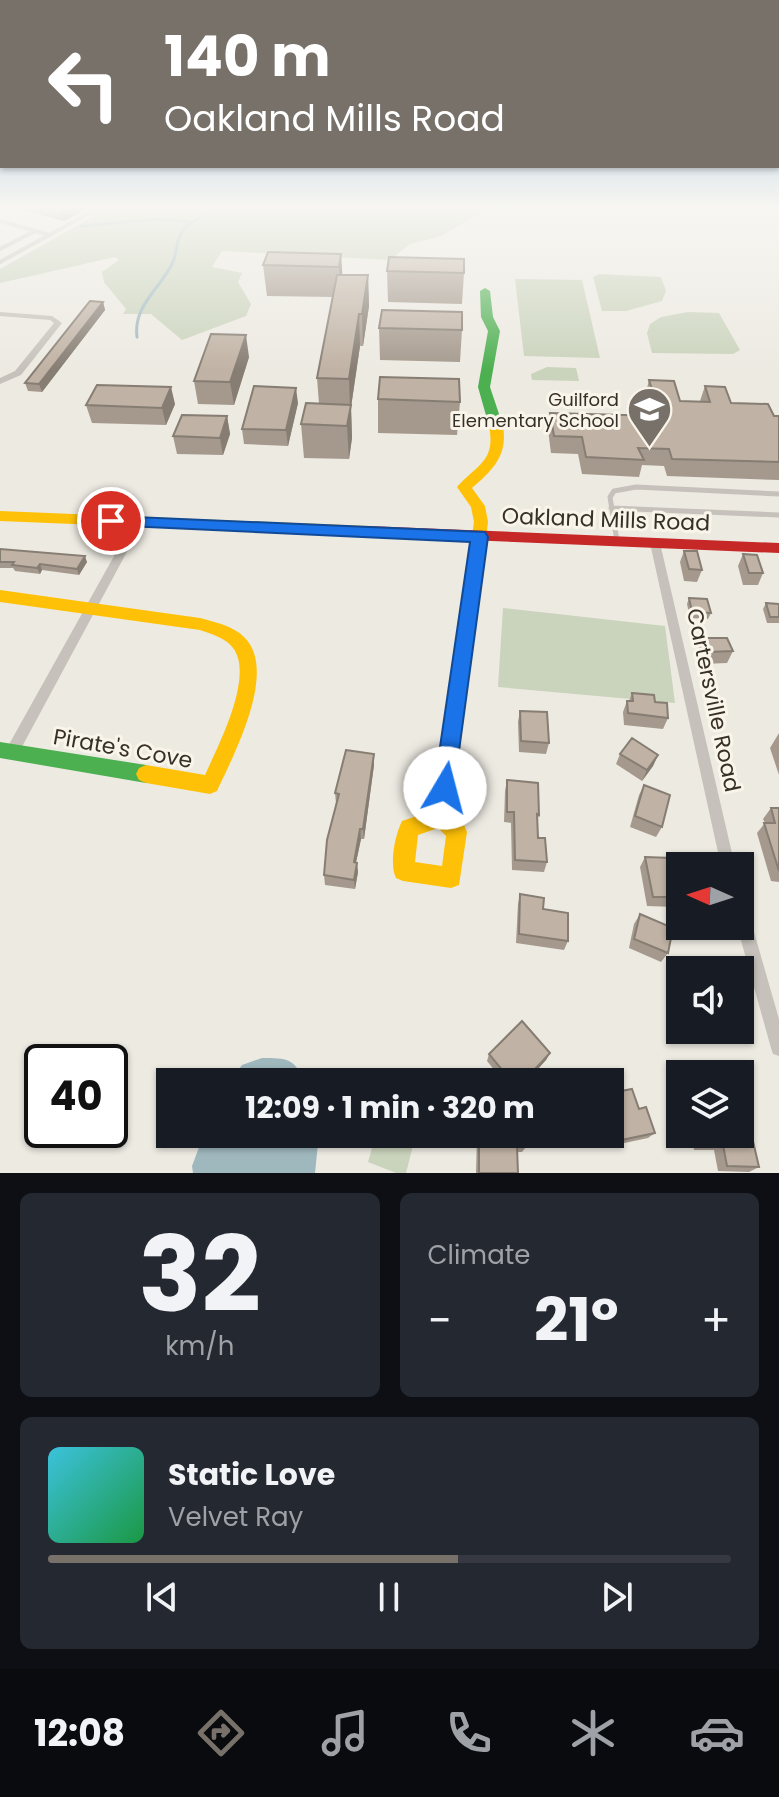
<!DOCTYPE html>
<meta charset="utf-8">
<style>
:root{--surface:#171b24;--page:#242831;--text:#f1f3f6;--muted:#9ea1a6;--line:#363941;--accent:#77716a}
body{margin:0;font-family:Poppins,sans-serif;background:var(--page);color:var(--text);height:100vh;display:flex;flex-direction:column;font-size:30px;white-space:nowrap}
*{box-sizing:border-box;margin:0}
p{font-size:26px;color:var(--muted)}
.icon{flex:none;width:44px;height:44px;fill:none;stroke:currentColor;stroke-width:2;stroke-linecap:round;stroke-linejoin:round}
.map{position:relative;height:1173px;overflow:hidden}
.side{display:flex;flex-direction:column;gap:20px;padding:20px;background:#0d0f14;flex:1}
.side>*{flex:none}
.banner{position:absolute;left:0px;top:0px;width:780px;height:168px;box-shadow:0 2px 6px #0004;background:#77716a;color:#fff;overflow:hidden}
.needle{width:52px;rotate:273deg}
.buttons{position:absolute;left:666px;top:852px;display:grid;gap:16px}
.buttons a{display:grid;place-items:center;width:88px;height:88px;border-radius:0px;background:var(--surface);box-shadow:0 2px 6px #0004;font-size:40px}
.speed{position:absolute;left:24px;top:1044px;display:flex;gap:16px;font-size:40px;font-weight:700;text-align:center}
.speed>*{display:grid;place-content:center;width:104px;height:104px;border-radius:50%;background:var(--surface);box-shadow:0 2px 6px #0004;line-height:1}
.speed .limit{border:4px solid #111;border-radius:12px;background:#fff;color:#111}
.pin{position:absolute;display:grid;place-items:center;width:68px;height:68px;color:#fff;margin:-34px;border:4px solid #fff;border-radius:50%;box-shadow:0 2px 8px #0007}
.me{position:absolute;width:88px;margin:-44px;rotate:8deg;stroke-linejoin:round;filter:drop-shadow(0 0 6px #0008)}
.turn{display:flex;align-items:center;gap:28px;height:168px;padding:0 32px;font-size:36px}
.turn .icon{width:104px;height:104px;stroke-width:2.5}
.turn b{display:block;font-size:56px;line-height:68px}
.big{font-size:60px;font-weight:700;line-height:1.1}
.side .card{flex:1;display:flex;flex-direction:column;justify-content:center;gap:12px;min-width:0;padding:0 28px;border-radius:12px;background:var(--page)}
.side .dial{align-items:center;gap:0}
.dial b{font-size:104px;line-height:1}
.song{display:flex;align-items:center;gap:24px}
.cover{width:96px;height:96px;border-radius:12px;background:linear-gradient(135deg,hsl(190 70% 55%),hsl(140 70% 35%))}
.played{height:8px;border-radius:4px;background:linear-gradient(90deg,var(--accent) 60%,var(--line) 60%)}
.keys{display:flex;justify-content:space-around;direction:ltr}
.heat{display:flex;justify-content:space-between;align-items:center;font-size:44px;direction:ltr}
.side .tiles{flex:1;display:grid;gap:20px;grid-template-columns:1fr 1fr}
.card:last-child{grid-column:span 2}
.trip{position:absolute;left:156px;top:1068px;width:468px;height:80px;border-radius:0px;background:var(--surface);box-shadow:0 2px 6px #0004;font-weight:700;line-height:80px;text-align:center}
.menu{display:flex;height:128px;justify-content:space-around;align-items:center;background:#090b0e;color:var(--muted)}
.menu .icon{width:56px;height:56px}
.menu .on{color:var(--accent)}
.menu b{font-size:36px;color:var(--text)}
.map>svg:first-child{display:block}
.green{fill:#cad3bc}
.water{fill:#9fb8be}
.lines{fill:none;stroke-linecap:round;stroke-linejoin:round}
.stream{stroke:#9fb8be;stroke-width:3}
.lane-far1{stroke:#c6c2bb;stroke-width:4}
.lane{stroke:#c6c2bb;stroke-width:5}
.street{fill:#c6c2bb;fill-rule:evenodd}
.fast{fill:#4caf50;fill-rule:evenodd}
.slow{fill:#ffc107;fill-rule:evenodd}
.jam{fill:#c62828;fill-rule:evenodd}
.wall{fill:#a5998d}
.shaded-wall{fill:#867d73}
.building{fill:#c0b2a4;stroke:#867d73;stroke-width:2}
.route{fill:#1a73e8;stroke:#114b97;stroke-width:2}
.labels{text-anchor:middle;stroke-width:6;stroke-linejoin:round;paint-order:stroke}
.far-poi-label{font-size:18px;fill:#373029;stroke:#f9f5ea;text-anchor:end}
.street-label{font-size:22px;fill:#373029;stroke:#f9f5ea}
</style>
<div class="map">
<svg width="779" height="1173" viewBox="0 0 779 1173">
<rect width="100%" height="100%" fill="#edeae2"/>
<path class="green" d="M112 206H493L441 236 410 244 390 260 222 251 212 267 242 273 238 282 251 304 246 316 182 340 151 314H123L126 309 104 282 102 272 119 260 115 257 0 283V269Z
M599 274 661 277 666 291 662 301 626 311H602L593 277Z
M515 279 582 280 600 358 524 356Z
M688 312 719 313 740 350 733 354 652 353 647 333 650 324 661 317Z
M547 367 576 368 579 381 532 380 531 374Z
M503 608 665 626 675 703 498 687Z
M376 1134H416L406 1173H396L368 1162Z"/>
<path class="water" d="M262 1058C288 1058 293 1058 306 1082H230L242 1065Z
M204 1134H319L315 1173H193L192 1166Z"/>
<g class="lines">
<path class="stream" d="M81 226 160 219 191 222
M137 337C133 306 159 290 172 264 178 253 175 239 184 229 194 218 210 213 223 206"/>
<path class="lane-far1" d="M0 221 50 235
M0 249 35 231
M0 262 102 206"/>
<path class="lane" d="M611 508 779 515
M617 541 610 497 614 491 636 487 779 494"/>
<path class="street" d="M0 312 52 316 62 323 21 375 0 384V378L15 371 54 323 50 320 0 316Z
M138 519 143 522 17 756 12 758 7 756 5 752 7 748 133 522Z
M655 539 660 543 735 866H721L650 543Z
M740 903 745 906 748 911 779 1019V1056L773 1054 771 1048 737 926H740Z"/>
<path class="fast" d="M485 288 490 291 493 317 500 331 490 387 503 426 496 430 489 426 478 387 488 331 481 317 480 291Z
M0 742 146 765 153 768 156 774 153 780 146 783 0 758Z"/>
<path class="slow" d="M496 422 503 426C508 455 493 470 472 488L485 506 488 522 452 814 464 825 467 832 459 885 451 888 403 881 396 878C389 864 395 835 402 821L432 811 474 522 471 507 457 487C477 464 496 462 489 426ZM438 828 446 836 442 866 415 862 418 835Z
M0 511 368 526 375 531 368 536 0 521Z
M0 590 200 618C215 622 234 626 245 638 278 672 233 756 217 791L210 794 146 783 139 780 136 774 139 768 146 765 205 775C217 748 255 676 233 648 226 638 211 634 200 630L0 602Z"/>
<path class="jam" d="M368 526 779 543V553L368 536 361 531Z"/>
</g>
<path class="wall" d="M6 206H91L64 221Z
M341 254 342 275H368L369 306 363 346H360L351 407 352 438 349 459 304 458 301 424 319 404 317 378 333 297 267 296 263 265Z
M387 271 464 273 462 304 388 302Z
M103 302 105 310 42 392 28 391 25 383Z
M379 328 462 330 460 362 380 360Z
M249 357 234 405 198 404 194 381Z
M649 380 680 401H700L705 386 731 403 774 416H779V480L667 476 664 466 642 465 639 477 582 474 578 454 551 453 548 430 550 413 650 416 645 397Z
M378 399 460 402 457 435 378 433Z
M298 403 288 446 244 444 242 429Z
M175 404 166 425 92 423 86 405Z
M227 416 230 434 223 455 177 454 173 436Z
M0 549 87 562 79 575 42 570 40 574 15 571 13 568H0Z
M684 551 702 570 697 582 684 581 680 562Z
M743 554 763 573 758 585H743L738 566Z
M689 598 711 613 708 619 690 618 687 604Z
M766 603 779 604V623H767L763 609Z
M703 638 733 651 727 663 703 664 698 650Z
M632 693 655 702 668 718 663 729 624 725 623 712 627 701H629Z
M520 711 549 743 546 754 519 752 518 722Z
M779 733V775L770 748Z
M374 754V765L364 839H361L356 862 358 872 355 889 325 885 324 875 337 804 336 803 335 793Z
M620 754 658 755 653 766 642 781 616 764Z
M507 780 539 815 537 822 538 838 547 862 544 872 512 870 511 823 504 822 505 791Z
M644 785 662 827 656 837 630 827 639 795Z
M771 808H779V882L771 881 757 833 765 823 763 819Z
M645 857 680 898 674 907 647 906 640 867Z
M520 894 543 909 568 941 564 950 516 943 518 904Z
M640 914 668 953 661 962 629 948 634 924Z
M550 1053 546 1060 526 1082H504L487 1061 489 1054Z
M639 1109 655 1133 648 1138 601 1148 597 1134H610Z
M477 1134H525L526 1147 522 1152H517L518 1173H476Z
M691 1134H740L743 1136 759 1167 749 1172 718 1171 714 1150H694Z"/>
<path class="shaded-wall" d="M59 206H91L64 221Z
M341 254 343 284 340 297 339 267Z
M368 275 369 306 363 346 362 314Z
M103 302 105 310 42 392 39 384Z
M359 314 360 346 351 407 352 438 349 459 347 426 350 409 349 379Z
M246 335 249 357 234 405 230 382Z
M171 387 175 404 166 425 162 408Z
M296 388 298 403 288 446 286 430Z
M227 416 230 434 223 455 220 438Z
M85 556 87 562 79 575 77 569Z
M40 564 42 570 40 574 37 568Z
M374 754V765L364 839 363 829Z
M658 755 653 766 642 781 647 770Z
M360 829 361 839 354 872V862Z
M357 863 358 872 355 889 354 880Z
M550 1053 546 1060 526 1082H523Z"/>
<path class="building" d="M268 252 341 254 339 267 263 265Z
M389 257 464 259V273L387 271Z
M337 275H368L362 314H359L349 379 317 378Z
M90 301 103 302 39 384 25 383Z
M382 310 462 312V330L379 328Z
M211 334 246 335 230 382 194 381Z
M380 377 459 379 460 402 378 399Z
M649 380 674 381 680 401 710 402 705 386 725 387 731 403 768 404 774 416H779V462L672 459 669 449 638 448 644 460 586 457 582 437 554 436 550 413 660 416Z
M97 385 171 387 162 408 86 405Z
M254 386 296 388 286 430 242 429Z
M306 403 351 405 347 426 301 424Z
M182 415 227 416 220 438 173 436Z
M0 549 85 556 77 569 40 564 37 568 12 565 14 562H0Z
M684 551H697L702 570 689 569Z
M743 554 757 555 763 573H749Z
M689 598 707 599 711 613 692 612Z
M766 603 779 604V617H770Z
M703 638H727L733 651 709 652Z
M632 693 654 695 655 702 667 703 668 718 628 713 627 701H633Z
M520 711 547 712 549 743 521 741Z
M632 738 658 755 647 770 620 754Z
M346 750 374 754 363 829H360L354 862 357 863 354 880 324 875 327 840 339 794 335 793Z
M507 780 538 783 539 815 537 814 538 838H545L547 862 515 860 514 812H507Z
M644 785 670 795 662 827 635 816Z
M771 808H779V871L764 823H775Z
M645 857 672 858 680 897H653Z
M520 894 544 898 543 909 568 913V941L519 934Z
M640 914 673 928 668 953 634 939Z
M522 1021 550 1053 523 1082H512L489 1054Z
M632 1089 639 1109 646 1107 655 1133 607 1143 604 1134H610V1093Z
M740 1123 743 1136 752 1137 759 1167 727 1166 723 1145 702 1144 700 1134H740Z
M479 1134H525L526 1147H517L518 1173H479Z"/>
<linearGradient id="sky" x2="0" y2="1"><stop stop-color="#8bb6d7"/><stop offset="0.56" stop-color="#f7f6f2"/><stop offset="1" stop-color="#f7f6f2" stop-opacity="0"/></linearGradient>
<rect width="779" height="371" fill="url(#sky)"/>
<path class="route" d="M111 516 485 532 488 537 453 795 445 798 437 795 434 788 470 542 105 525 102 521 105 517Z"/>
<defs>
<symbol id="school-pin" viewBox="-11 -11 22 30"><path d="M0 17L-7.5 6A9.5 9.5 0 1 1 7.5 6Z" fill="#77716a" stroke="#f9f5ea"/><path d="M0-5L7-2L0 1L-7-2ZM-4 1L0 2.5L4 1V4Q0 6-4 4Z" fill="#fff"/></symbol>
</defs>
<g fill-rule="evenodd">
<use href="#school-pin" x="624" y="384" width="51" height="69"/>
</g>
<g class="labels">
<g class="far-poi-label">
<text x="619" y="406">Guilford<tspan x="619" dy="21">Elementary School</tspan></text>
</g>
<g class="street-label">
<text transform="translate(606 519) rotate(2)" y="8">Oakland Mills Road</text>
<text transform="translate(714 700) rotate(78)" y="8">Cartersville Road</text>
<text transform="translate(123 748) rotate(10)" y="8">Pirate's Cove</text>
</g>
</g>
</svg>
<div class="buttons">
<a><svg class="needle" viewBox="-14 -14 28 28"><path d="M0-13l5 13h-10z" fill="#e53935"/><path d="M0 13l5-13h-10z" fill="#9ea1a6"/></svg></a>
<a><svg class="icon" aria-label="sound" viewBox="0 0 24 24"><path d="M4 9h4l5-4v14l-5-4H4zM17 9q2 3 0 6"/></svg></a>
<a><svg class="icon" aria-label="layers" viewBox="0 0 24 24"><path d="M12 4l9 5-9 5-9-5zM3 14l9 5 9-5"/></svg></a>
</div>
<div class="speed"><div class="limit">40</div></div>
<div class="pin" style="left:111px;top:521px;background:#d93025"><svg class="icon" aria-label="arrive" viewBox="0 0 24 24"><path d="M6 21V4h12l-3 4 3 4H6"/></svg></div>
<svg class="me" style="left:445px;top:788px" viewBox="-20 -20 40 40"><circle r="19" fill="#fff"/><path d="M0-13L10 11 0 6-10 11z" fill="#1a73e8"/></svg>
<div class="trip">12:09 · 1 min · 320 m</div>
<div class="banner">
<div class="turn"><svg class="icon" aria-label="left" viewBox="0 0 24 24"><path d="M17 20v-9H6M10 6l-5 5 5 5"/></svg><div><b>140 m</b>Oakland Mills Road</div></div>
</div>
</div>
<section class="side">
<div class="tiles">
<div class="card dial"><b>32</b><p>km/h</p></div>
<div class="card"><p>Climate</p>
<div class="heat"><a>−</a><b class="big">21°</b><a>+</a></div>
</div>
<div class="card">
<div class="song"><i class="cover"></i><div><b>Static Love</b><p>Velvet Ray</p></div></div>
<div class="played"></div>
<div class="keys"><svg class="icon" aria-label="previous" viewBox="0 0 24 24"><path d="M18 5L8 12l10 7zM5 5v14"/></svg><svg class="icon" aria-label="pause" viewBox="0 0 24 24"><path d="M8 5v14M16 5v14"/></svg><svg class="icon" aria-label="next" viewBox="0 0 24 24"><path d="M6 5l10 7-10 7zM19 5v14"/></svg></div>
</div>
</div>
</section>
<nav class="menu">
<b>12:08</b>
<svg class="icon on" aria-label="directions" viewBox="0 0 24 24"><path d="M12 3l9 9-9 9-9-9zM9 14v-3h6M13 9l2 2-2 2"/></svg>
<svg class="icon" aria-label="music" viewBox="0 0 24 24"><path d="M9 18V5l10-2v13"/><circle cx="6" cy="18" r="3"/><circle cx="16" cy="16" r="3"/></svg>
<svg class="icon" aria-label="phone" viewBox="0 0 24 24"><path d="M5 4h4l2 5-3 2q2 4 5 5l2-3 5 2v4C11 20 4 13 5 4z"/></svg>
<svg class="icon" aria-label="climate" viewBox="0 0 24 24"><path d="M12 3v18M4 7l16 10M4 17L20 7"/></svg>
<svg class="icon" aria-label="car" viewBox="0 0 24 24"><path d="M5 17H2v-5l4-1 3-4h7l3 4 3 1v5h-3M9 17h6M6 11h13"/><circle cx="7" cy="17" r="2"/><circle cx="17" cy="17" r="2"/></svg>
</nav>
